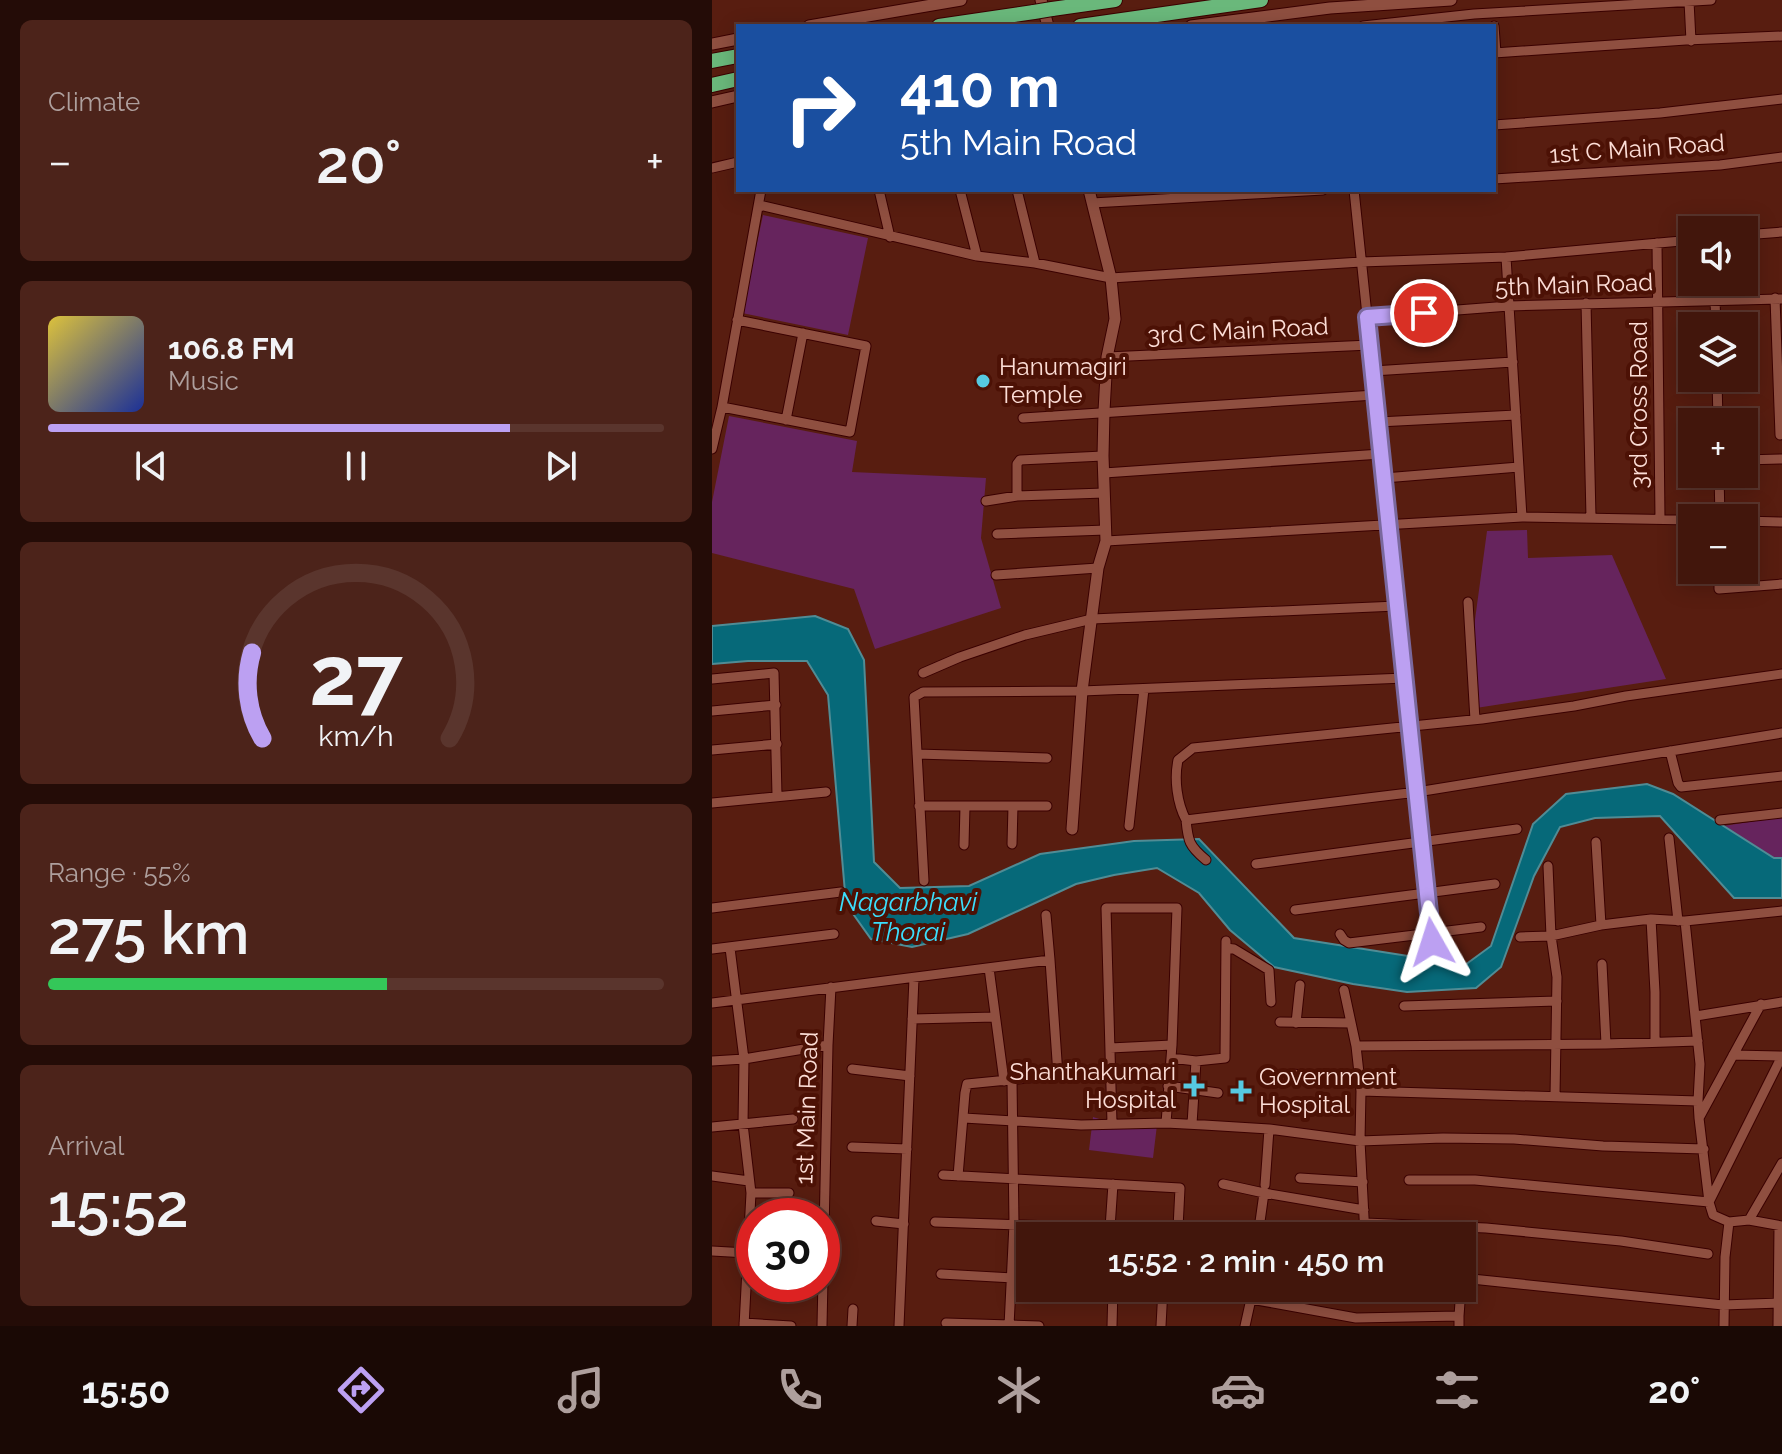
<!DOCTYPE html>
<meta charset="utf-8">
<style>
:root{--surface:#42160c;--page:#4c231a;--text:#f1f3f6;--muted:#ae9f9d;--line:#5a352d;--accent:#bca0f2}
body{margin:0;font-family:Raleway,sans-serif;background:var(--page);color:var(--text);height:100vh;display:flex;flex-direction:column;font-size:30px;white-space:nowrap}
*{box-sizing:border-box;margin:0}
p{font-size:26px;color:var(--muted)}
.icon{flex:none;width:44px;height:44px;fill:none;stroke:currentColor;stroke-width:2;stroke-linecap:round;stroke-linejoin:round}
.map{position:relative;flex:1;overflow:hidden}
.details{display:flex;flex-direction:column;gap:20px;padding:20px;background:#240c07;width:712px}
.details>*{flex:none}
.guide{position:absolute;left:24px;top:24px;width:760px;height:168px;border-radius:0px;box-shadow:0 4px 20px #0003,0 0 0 2px var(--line);background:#1a4fa0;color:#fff;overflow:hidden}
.tools{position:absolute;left:966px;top:216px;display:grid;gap:16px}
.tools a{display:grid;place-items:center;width:80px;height:80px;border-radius:0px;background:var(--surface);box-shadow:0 4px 20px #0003,0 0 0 2px var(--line);font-size:40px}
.speed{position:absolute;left:24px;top:1198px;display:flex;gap:16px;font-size:40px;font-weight:700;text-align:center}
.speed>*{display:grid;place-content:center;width:104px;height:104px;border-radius:50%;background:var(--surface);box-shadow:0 4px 20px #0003,0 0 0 2px var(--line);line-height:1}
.speed .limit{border:12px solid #d22;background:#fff;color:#111}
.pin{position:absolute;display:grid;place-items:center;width:68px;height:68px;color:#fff;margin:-34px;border:4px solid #fff;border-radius:50%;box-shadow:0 2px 8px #0007}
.me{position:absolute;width:88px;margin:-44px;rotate:354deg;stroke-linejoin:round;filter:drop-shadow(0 0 6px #0008)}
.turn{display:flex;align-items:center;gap:28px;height:168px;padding:0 32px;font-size:36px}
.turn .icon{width:104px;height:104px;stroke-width:2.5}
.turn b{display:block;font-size:56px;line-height:68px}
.big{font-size:60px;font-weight:600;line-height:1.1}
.details .widget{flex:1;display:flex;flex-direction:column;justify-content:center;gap:12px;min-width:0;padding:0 28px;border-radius:12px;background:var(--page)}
.details .dial{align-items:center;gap:0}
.dial svg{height:208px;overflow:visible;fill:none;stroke:var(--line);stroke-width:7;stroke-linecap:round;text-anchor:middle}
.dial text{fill:var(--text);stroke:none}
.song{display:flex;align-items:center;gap:24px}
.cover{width:96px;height:96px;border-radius:12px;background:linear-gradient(135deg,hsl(50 70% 55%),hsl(230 70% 35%))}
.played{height:8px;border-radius:4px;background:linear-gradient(90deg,var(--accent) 75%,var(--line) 75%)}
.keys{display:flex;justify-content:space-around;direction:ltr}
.heat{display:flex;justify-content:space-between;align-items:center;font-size:44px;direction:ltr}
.charge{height:12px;border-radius:6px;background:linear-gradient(90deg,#34c759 55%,var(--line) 0)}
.trip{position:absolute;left:304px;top:1222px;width:460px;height:80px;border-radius:0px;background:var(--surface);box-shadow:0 4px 20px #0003,0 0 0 2px var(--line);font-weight:600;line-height:80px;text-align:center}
.tab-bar{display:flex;height:128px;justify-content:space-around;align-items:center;background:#1a0905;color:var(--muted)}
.tab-bar .icon{width:56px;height:56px}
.tab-bar .on{color:var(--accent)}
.tab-bar b{font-size:36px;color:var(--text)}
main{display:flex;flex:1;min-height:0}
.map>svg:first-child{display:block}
.green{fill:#66245d}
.water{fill:#066979;stroke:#508c95;stroke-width:2}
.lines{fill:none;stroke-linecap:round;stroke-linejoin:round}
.minor-casing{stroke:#3a0000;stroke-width:11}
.tertiary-casing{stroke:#3a0000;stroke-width:13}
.trunk-casing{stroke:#3a0000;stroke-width:16}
.minor{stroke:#8f4f40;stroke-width:9}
.tertiary{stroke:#8f4f40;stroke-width:11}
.trunk{stroke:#6ab87b;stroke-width:14}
.trunk-bridge-casing{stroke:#3a0000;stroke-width:16;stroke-linecap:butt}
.trunk-bridge{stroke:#6ab87b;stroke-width:14}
.route-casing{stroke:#7a689d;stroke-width:20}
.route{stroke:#bca0f2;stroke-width:14}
.poi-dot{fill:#56c9e1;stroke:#4c1105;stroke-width:3}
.labels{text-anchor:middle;stroke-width:8;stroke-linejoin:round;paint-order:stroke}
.street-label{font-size:24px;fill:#fcddd6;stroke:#4c1105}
.poi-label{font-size:24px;fill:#fcddd6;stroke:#4c1105;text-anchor:start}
.water-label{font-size:26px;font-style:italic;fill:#3bdefc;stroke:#4c1105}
</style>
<main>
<section class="details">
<div class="widget"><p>Climate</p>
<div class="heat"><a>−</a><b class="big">20°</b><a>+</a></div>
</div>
<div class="widget">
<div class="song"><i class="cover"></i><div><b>106.8 FM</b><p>Music</p></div></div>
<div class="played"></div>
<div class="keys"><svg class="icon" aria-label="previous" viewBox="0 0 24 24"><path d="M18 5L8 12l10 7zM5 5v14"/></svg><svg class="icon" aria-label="pause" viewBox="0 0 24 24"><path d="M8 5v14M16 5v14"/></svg><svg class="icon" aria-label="next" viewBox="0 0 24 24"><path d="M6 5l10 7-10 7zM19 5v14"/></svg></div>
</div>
<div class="widget dial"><svg viewBox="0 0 100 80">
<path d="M14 69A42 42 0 1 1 86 69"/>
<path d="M14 69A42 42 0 0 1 10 36" stroke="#bca0f2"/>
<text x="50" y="56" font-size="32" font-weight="700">27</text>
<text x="50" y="72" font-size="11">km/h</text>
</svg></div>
<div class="widget"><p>Range · 55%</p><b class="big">275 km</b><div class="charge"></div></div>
<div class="widget"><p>Arrival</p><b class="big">15:52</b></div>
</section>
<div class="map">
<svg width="1070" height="1326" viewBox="0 0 1070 1326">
<rect width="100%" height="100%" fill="#581d10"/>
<path class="green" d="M51 215 156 238 136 335 30 313Z
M17 416 145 441 140 472 274 478 269 538 289 608 163 649 142 589 0 553V502Z
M815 530 816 558 900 555 954 679 764 708 762 627 775 531Z
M1070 817V858H1062L1011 826Z
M381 1117 400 1123 445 1125 441 1158 377 1150Z"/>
<path class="water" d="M103 616 136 629 152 660 162 862 188 888 257 886 328 854 422 841 487 839 582 938 753 965 779 946 821 824 854 794 935 784 961 794 1062 858H1070V898H1022L948 816 883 818 848 827 822 876 789 967 764 988 695 992 641 984 562 967 518 930 487 893 445 868 402 875 364 884 256 934 200 947 159 939 134 904 116 695 95 661H36L0 664V626Z"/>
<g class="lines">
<defs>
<path id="minor" d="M977 1 979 41
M651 26 762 14 999 0
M782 26 784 53
M782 53 974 40 1070 36
M782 125 948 113 1070 99
M0 168 26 162
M782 179 1008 165 1070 157
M167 190 178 237
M248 190 265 256
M305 190 323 263
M642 190 720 942
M380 203 611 190
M47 205 265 256 323 263 399 278 649 262 794 257 980 240
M1032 235 1070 232
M945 243 948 519
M794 257 810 517
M1063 298 1068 435
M1003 301 1004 326
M874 303 879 517
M655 317 797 306 1070 299
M395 357 658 345
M661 371 801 362
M1005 378 1006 422
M10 407 138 432 154 346 25 320
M311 418 663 395
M74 420 91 333
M666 422 804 415
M0 449 10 407 49 190
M1032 460 1070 459
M392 473 669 454
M1007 474 1008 518
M672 478 807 467
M305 496 392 493
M274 501 305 496V464L308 460 391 456
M1032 521 1070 522
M285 534 394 530
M394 541 810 517 980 520
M1007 570V589L1070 584
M284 575 386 568
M756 602 763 720
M211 673 248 657 313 635 380 619 685 606
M1070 674 914 696 862 706 770 719 481 748 466 760C462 779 465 803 474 820L705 792 1070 733
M0 679 62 673 65 795
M0 711 64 705
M0 750 65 744
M958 751 966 783 969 787 1070 776
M205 754 335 758
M0 803 114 792
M207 806H335
M474 820C476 841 477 846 494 860
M1008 820 1070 813
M417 826 432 689
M957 838 966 921
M884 842 889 925
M300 844 301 806
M252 845 253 806
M544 864 805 829
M836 866 839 936 845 977 843 1096
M212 881 202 697 211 692 370 691 693 678
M0 908 129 892
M583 910 783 884
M334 915 338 960
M939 919 943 992V1042
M973 921 988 1064 986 1101 987 1118 997 1202 1001 1215 1017 1222 1037 1220 1070 1226
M628 934 632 940 637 943 769 927
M808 937 839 936 889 925 922 921 939 919 973 921 1070 911
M18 948 32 1059 31 1124 39 1193 32 1326
M514 948 522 949 557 970 559 1002
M0 949 122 934
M890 964 894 1044 986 1041
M277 968 292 1081
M632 990 644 1046 649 1091 648 1141 653 1236
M0 1003 338 960 346 1075 255 1084 253 1093 246 1176
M692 1006 845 1001
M984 1016 1070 1002
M200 1019 283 1017
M568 1022 639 1023
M584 1023 588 985
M644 1046 894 1044
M398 1048 460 1045
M1021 1055 1070 1056
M459 1058 484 1061 513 1058 514 941
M0 1061 32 1059 116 1045
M140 1069 198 1076
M580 1074 647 1080
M346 1075 365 1073
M456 1086 506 1093
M649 1091 986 1101
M252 1118 369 1125 454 1123 492 1125 557 1129 648 1141 731 1138 802 1139 891 1146 992 1149
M987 1118 1049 1004
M400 1123 394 908H465L460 1045 454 1123
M480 1124 484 1061
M0 1127 81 1119
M140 1147 195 1149
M0 1176 37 1181
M588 1178 651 1182
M697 1180H763L997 1202 1070 1056
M511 1184 552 1193 652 1210
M553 1185 557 1129
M39 1193H77
M1037 1220 1070 1163
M164 1221 192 1224
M223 1222 454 1230 466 1228 468 1188 231 1175
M653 1223 774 1228 909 1241 996 1254
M398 1228 401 1184
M498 1235 504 1236
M546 1236 552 1193
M0 1251 35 1253
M229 1274 318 1279
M750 1278 1011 1305 1070 1303
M477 1288 539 1299 540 1288
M747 1316 749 1288
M32 1323 79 1326
M234 1323 327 1326
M110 1326 116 1045 119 987
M140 1326 141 1309
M187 1326 202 978
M297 1326 302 1224 300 1081
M400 1326 401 1288
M449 1326 451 1288
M533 1326 539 1299 644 1318 747 1316V1326
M1012 1326 1013 1257 1017 1222
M1066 1326 1067 1226"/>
<path id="tertiary" d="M329 0 336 26
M97 26 249 0
M479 26 618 8 739 0
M0 44 26 39
M0 102 26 96
M360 829 370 691 386 568 394 541 391 456 392 411 395 357 403 319 399 278 377 190"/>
<path id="trunk" d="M340 9 403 0
M227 26 322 12
M368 26 549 0
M0 61 26 56
M0 85 26 79"/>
</defs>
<use href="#minor" class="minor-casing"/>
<use href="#tertiary" class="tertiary-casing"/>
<use href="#trunk" class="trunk-casing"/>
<use href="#minor" class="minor"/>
<use href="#tertiary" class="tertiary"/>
<use href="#trunk" class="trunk"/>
<defs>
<path id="trunk-bridge" d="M322 12 340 9"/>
</defs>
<use href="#trunk-bridge" class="trunk-bridge-casing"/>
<use href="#trunk-bridge" class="trunk-bridge"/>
</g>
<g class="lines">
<defs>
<path id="route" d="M712 313 655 317 720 942"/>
</defs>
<use href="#route" class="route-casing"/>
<use href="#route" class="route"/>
</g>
<g class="poi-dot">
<circle cx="271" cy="381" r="8"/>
<path d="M478 1074h8v8h8v8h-8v8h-8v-8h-8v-8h8z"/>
<path d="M525 1079h8v8h8v8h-8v8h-8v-8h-8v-8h8z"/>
</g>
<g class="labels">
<g class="street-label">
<text transform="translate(925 149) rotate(-4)" y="8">1st C Main Road</text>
<text transform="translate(862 285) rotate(-2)" y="8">5th Main Road</text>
<text transform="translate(526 331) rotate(-3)" y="8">3rd C Main Road</text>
<text transform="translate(927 405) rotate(-90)" y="8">3rd Cross Road</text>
<text transform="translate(95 1108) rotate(-88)" y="8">1st Main Road</text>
</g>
<g class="poi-label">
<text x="287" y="375">Hanumagiri<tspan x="287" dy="28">Temple</tspan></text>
<text x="464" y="1080" text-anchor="end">Shanthakumari<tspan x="464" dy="28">Hospital</tspan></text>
<text x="547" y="1085">Government<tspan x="547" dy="28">Hospital</tspan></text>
</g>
<g class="water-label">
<text x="196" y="911">Nagarbhavi<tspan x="196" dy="30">Thorai</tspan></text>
</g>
</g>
</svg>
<div class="tools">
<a><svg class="icon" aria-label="sound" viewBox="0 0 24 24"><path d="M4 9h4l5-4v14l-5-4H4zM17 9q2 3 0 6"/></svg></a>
<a><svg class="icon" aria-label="layers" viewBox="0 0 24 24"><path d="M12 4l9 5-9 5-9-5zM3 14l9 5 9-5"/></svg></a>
<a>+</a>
<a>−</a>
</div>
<div class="speed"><div class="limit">30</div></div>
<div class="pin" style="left:712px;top:313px;background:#d93025"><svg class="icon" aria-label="arrive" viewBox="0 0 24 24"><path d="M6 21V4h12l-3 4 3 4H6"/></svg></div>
<svg class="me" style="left:720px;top:942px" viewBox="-20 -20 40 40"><path d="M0-17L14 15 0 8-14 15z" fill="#bca0f2" stroke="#fff" stroke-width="4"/></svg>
<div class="trip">15:52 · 2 min · 450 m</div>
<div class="guide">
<div class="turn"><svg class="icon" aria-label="right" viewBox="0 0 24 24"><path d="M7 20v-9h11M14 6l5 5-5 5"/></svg><div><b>410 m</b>5th Main Road</div></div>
</div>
</div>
</main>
<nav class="tab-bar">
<b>15:50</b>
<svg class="icon on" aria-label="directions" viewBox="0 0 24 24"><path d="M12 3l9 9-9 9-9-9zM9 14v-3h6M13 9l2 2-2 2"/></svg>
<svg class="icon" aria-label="music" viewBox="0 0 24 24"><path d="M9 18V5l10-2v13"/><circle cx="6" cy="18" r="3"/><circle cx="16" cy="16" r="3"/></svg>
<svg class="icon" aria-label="phone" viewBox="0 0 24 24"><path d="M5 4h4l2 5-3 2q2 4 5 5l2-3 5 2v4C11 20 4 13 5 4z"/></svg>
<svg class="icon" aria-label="climate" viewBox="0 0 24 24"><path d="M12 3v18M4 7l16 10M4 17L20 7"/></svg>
<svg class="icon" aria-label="car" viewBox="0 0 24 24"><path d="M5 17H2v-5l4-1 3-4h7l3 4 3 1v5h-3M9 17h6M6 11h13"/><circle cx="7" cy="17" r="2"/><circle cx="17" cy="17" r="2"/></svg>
<svg class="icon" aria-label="filters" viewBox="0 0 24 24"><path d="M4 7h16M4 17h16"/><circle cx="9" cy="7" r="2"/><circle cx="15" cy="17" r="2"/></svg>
<b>20°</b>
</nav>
